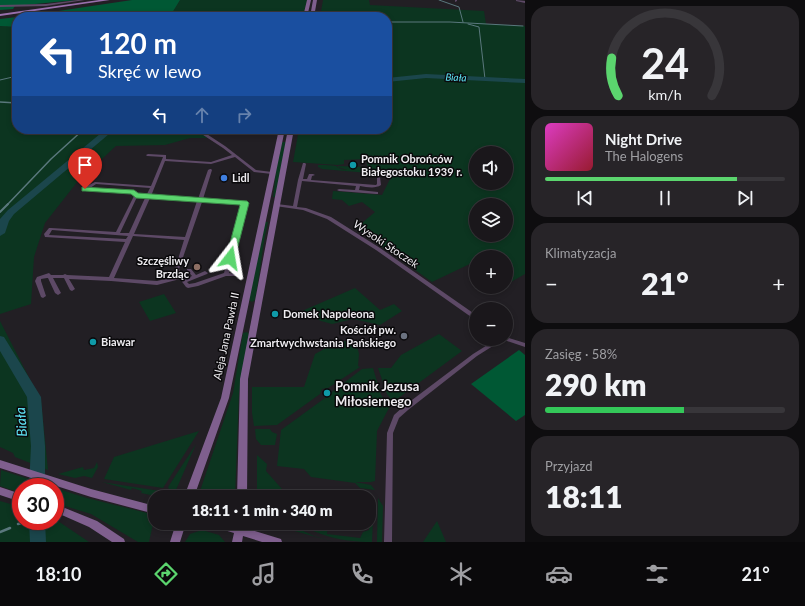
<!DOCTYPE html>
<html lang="pl">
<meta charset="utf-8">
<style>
:root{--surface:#1a171b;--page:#272428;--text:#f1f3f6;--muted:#9f9fa3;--line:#38363a;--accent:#5bd56e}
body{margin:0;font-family:Lato,sans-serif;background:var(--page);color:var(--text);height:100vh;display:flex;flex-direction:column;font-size:15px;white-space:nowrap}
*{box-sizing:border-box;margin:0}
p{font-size:13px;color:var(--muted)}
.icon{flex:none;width:22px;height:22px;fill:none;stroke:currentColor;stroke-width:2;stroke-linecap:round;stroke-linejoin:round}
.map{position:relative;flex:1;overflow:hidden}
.details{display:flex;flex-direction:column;gap:6px;padding:6px;background:#0e0d0f;width:280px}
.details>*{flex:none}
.top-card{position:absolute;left:12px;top:12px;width:380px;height:122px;border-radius:16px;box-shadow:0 2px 6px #0003,0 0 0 1px var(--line);background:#1a4fa0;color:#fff;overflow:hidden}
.fabs{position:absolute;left:469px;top:146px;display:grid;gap:8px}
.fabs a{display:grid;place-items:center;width:44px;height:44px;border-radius:50%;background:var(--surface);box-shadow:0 2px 6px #0003,0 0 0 1px var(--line);font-size:20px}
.speed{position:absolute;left:12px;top:478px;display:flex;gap:8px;font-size:20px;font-weight:700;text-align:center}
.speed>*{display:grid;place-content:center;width:52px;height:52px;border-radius:50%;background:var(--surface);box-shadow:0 2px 6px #0003,0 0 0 1px var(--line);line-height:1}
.speed .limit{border:6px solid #d22;background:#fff;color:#111}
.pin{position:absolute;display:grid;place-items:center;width:34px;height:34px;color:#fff;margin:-41px -17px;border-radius:50% 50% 50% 0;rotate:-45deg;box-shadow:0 0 4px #0007}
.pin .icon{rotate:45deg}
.me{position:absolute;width:44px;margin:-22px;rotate:14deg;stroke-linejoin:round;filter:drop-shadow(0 0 3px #0008)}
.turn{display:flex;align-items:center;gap:14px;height:84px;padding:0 20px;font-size:18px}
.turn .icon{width:52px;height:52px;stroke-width:2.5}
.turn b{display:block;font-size:28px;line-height:34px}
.lanes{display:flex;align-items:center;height:38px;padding:0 20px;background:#0003;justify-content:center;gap:20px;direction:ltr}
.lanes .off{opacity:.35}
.big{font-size:30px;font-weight:800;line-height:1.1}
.details .widget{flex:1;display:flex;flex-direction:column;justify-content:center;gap:6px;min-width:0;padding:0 14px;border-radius:16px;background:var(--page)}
.details .dial{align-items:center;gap:0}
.dial svg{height:104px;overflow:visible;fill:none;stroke:var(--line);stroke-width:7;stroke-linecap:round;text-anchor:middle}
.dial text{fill:var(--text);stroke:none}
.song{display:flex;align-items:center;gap:12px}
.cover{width:48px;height:48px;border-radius:6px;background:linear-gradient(135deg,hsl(310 70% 55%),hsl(350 70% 35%))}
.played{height:4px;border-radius:2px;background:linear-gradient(90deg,var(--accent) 80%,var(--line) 80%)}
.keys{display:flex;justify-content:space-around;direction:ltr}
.heat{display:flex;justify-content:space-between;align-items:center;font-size:22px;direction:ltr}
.charge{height:6px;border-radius:3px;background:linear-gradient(90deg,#34c759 58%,var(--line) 0)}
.trip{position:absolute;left:148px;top:490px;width:228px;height:40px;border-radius:16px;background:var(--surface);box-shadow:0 2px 6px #0003,0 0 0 1px var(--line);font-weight:800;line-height:40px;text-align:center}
.tabs{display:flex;height:64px;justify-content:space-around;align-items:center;background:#0a090b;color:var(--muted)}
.tabs .icon{width:28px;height:28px}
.tabs .selected{color:var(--accent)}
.tabs b{font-size:18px;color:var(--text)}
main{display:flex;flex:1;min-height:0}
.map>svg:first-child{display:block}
.green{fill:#0c3520;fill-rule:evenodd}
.forest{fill:#005834}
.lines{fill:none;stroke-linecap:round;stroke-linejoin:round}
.stream-far3{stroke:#5a787d;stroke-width:1}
.stream-far2{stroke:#5a787d;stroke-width:1.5}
.stream-far1{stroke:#5a787d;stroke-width:2}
.stream{stroke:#5a787d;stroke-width:2.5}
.river{fill:#1b464c;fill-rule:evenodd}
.minor{fill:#5d4966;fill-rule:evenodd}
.secondary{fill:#7f5f8e;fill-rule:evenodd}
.primary{fill:#9970ad;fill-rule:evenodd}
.route{fill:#5bd56e;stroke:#3b8a48}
.culture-dot{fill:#0f9aa8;stroke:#0a090b;stroke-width:1.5}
.shop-dot{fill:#3f7fe0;stroke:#0a090b;stroke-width:1.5}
.education-dot{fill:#8d6e63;stroke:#0a090b;stroke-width:1.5}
.worship-dot{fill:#6b7280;stroke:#0a090b;stroke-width:1.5}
.labels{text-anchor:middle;stroke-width:3;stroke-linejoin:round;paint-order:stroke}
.far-water-label{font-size:10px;font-style:italic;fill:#60e9fa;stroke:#0a090b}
.poi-label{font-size:11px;font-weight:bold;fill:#eeecf0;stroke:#0a090b;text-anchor:start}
.street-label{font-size:11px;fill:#eeecf0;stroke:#0a090b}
.near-poi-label{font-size:13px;font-weight:bold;fill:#eeecf0;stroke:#0a090b;text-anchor:start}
.near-water-label{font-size:14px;font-style:italic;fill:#60e9fa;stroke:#0a090b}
</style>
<main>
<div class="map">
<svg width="525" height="542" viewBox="0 0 525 542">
<rect width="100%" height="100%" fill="#221f24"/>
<path class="green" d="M180 0H307L303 17H167L172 13Z
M323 0H369L370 5 484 11 486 24 525 26V274L511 282 506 279V257H476V261L432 282 356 228 375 212 362 202 349 206 342 200 332 199 333 191 382 195 392 175 322 169 318 167V165C324 165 332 165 336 166 339 168 342 170 347 170L338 167V166L368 167 366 159 344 160V164L338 165 293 162 299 129 305 131 312 129 354 132V129H387V17H320ZM476 153H506V183H476ZM476 205H506V235H476Z
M0 26 17 27V129H195L208 138H190L165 145 116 146 78 181 45 223 34 257 31 304 0 314Z
M282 142H286L275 197H273L276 171Z
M265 222H268C262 248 260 274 255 300L252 302 249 300Z
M355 288 380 310 394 304 402 311 380 325 353 319 332 324 321 321 302 311Z
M164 294 176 313 150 321 139 302Z
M0 321 41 401 48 470 15 457 13 453 0 447Z
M247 332 249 334 239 393 235 497H198L233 393 243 333Z
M439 334 462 351 393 402 387 394 378 368H391L401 355Z
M339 341H349L357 346 359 354 358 366 360 367 328 388 322 389 320 394 277 425 254 426 252 413V387H304L315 354Z
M373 368 381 395 390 406 377 431 375 481 371 482H355L371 485 375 490 360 488 355 483 311 477 304 469 277 466 281 430 325 398 330 396 332 392 362 369Z
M255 429H270L272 432 277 434 275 445H261L256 439Z
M199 431 163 488 104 479 114 457Z
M196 444 176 490 169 489 168 487Z
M257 455 267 464 266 471 289 497H257Z
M97 462 98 467 92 478 84 476 75 478 58 474 83 467 84 470 94 468Z
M1 470 4 471 53 487H21V493L0 486Z
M102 482 160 491 161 493 160 497 141 493 142 491 132 488 131 490Z
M55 488 87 498 155 515 149 542H138L91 514 55 503Z
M370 496H374L372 542C341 542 323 536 295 523H328L327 534 360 538 363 532 369 530 371 503 369 497H366Z
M378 498 383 506 382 542H377Z
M0 501 21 507V521H55V519L89 542H0Z
M437 521 446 542H423Z
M266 523H286L314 536 334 542Z
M202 530 219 535 225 542H185L190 534Z"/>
<path class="forest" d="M0 0H76L15 6 13 9 0 10Z
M132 0H180L172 13 167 17H18Z
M17 17V27L0 26V19Z
M519 350 525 355V415L516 421 471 384Z"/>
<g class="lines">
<path class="stream-far3" d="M439 0 459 7 463 22
M387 22H450L523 26
M468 24 479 27 485 79
M0 80 17 76"/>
<path class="stream-far2" d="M0 102 17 103
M7 205 51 159 84 129"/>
<path class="stream-far1" d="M0 212 8 204"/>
<path class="stream" d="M18 524 28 521
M0 532 10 528"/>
<path class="river" d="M426 74 525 79V83L426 78 387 82V78Z
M106 129H115L14 214 9 221 5 233 0 236V219L8 210Z
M0 336 4 337 41 397 45 446V487H29L31 446 27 397 0 351Z
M29 521H45L46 542H30Z"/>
<path class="minor" d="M78 0H85L46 6 0 7V5L46 4Z
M455 0H457V1L455 2Z
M516 0 525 1V3L516 1Z
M194 129H199L225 146 256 170 272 172 274 173 272 174 254 172 235 157 211 164 165 161 151 196 198 199 208 170 210 169H211L212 170 203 199 245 202 247 203 229 273 239 274 240 275 239 276H226L198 286 188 288 186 287 180 279 157 285 111 281 69 279 75 289 72 291 70 290 64 278H53L61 293 58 295 55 293 48 278H47L41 279V281L46 296 43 298 41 297 35 281 37 277 49 273 51 275H63L65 274 67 275 109 277 125 242 45 237 44 234 49 228H51L116 232 134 196 132 193 85 190H83V188L95 182 151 186 163 157 147 156 146 155 148 154 166 155V159L211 162 232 155 223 148ZM96 184 150 188 146 196 138 195 136 191H134L90 188ZM137 197 145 198 129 233H120ZM150 198 197 201 185 237 134 234ZM202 202 242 204 224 273 195 283 189 284 187 282 207 274 208 273 205 271 196 275 191 269H187V270L192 276 185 279 179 269ZM52 230 128 236 126 239 49 235ZM133 236 184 240 175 269 178 276 157 281 114 278Z
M303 163H305L306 164 303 179H307L309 174H313L315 175 312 176 311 180 376 185 377 184V178L379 177H380L381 185C375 189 367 187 360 186L359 190 378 192V194H376L339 191 337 190 339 189 355 190 356 186 302 181 297 207 306 208 331 217 380 248 476 315V320L474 319 376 250 327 219 303 210 275 206V204H277L293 206 298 180Z
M506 337 525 343V347L504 340V339L477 356 408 410 399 418 393 433 392 542H384L387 433 394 415 404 406 473 354 497 339H506Z"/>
<path class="secondary" d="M307 0H311L307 17H303Z
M313 0H317L314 17H310Z
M279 129H285L229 398 194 497H184L221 398Z
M288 129H294L248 379 247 497H237L240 379Z
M0 460 91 489 155 506V514L91 497 0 468Z
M0 487 21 494V502L0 495Z
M55 504 97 521 124 539 125 542H112L89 527 55 512Z
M176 523H186L180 542H170Z
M210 523H230L236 525V523H246L245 528 281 539 282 542H262L243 536 242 542H232L234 533 211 526Z"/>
<path class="primary" d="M99 0H110L0 16V14Z"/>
</g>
<path class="route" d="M82 187 134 190 138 193 247 201 249 203 235 258 230 260 226 258 240 205 136 198 131 194 85 191H82Z"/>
<g class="culture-dot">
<circle cx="353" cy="165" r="4"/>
<circle cx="275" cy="314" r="4"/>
<circle cx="93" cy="342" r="4"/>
<circle cx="327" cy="393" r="4"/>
</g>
<circle class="shop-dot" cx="224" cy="178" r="4"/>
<circle class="education-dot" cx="197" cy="267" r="4"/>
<circle class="worship-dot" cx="404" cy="336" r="4"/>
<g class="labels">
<g class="far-water-label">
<text transform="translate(456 77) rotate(3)" y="4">Biała</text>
</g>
<g class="poi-label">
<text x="361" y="163">Pomnik Obrońców<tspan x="361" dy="13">Białegostoku 1939 r.</tspan></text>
<text x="232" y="182">Lidl</text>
<text x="189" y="265" text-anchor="end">Szczęśliwy<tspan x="189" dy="13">Brzdąc</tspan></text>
<text x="283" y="318">Domek Napoleona</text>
<text x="396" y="334" text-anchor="end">Kościół pw.<tspan x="396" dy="13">Zmartwychwstania Pańskiego</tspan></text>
<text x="101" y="346">Biawar</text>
</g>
<g class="street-label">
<text transform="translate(386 244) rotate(34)" y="4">Wysoki Stoczek</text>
<text transform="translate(226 336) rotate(-78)" y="4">Aleja Jana Pawła II</text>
</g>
<g class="near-poi-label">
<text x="335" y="391">Pomnik Jezusa<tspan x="335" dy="15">Miłosiernego</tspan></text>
</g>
<g class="near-water-label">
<text transform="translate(21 422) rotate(-94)" y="5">Biała</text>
</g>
</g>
</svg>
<div class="fabs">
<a><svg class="icon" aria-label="sound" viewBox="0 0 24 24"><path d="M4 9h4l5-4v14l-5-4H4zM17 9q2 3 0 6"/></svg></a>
<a><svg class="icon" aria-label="layers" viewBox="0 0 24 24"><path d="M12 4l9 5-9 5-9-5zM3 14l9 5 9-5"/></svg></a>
<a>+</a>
<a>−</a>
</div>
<div class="speed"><div class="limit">30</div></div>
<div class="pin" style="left:85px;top:189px;background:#d93025"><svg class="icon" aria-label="arrive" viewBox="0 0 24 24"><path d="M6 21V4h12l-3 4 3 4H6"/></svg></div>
<svg class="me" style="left:230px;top:258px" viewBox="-20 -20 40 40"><path d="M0-17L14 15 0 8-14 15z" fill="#5bd56e" stroke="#fff" stroke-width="4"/></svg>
<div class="trip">18:11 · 1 min · 340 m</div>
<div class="top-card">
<div class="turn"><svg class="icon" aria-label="left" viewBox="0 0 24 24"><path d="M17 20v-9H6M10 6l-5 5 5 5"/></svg><div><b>120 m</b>Skręć w lewo</div></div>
<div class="lanes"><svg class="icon" aria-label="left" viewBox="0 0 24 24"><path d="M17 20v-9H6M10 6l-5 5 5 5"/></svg><svg class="icon off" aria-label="ahead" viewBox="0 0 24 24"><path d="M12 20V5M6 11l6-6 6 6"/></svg><svg class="icon off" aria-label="right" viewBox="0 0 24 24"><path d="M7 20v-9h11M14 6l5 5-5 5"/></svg></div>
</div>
</div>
<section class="details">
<div class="widget dial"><svg viewBox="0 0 100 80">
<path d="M14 69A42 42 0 1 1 86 69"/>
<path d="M14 69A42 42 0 0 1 9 40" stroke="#5bd56e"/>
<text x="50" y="56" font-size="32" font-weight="700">24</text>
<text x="50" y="72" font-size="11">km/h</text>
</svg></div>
<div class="widget">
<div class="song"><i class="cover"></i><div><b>Night Drive</b><p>The Halogens</p></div></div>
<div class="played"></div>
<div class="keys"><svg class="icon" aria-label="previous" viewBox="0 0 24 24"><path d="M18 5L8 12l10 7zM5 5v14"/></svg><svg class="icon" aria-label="pause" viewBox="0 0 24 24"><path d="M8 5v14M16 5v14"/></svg><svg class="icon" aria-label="next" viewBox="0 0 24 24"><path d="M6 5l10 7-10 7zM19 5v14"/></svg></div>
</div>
<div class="widget"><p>Klimatyzacja</p>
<div class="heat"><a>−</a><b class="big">21°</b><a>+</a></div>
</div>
<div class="widget"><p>Zasięg · 58%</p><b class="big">290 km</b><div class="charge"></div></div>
<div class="widget"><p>Przyjazd</p><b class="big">18:11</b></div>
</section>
</main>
<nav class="tabs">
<b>18:10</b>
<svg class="icon selected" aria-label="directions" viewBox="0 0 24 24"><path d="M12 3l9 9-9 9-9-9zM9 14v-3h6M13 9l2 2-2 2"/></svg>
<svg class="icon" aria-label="music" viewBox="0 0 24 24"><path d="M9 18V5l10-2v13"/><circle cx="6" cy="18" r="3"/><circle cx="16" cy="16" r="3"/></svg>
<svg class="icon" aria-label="phone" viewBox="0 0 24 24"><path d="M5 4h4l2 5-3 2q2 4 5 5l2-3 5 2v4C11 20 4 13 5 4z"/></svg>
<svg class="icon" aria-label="climate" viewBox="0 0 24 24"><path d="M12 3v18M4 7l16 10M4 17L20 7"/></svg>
<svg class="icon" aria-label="car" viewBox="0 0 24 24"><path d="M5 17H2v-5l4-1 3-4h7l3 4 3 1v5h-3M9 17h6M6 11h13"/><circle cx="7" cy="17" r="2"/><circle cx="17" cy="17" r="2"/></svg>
<svg class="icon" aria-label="filters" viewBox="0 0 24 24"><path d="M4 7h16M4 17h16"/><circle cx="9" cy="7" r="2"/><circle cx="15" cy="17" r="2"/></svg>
<b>21°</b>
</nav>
